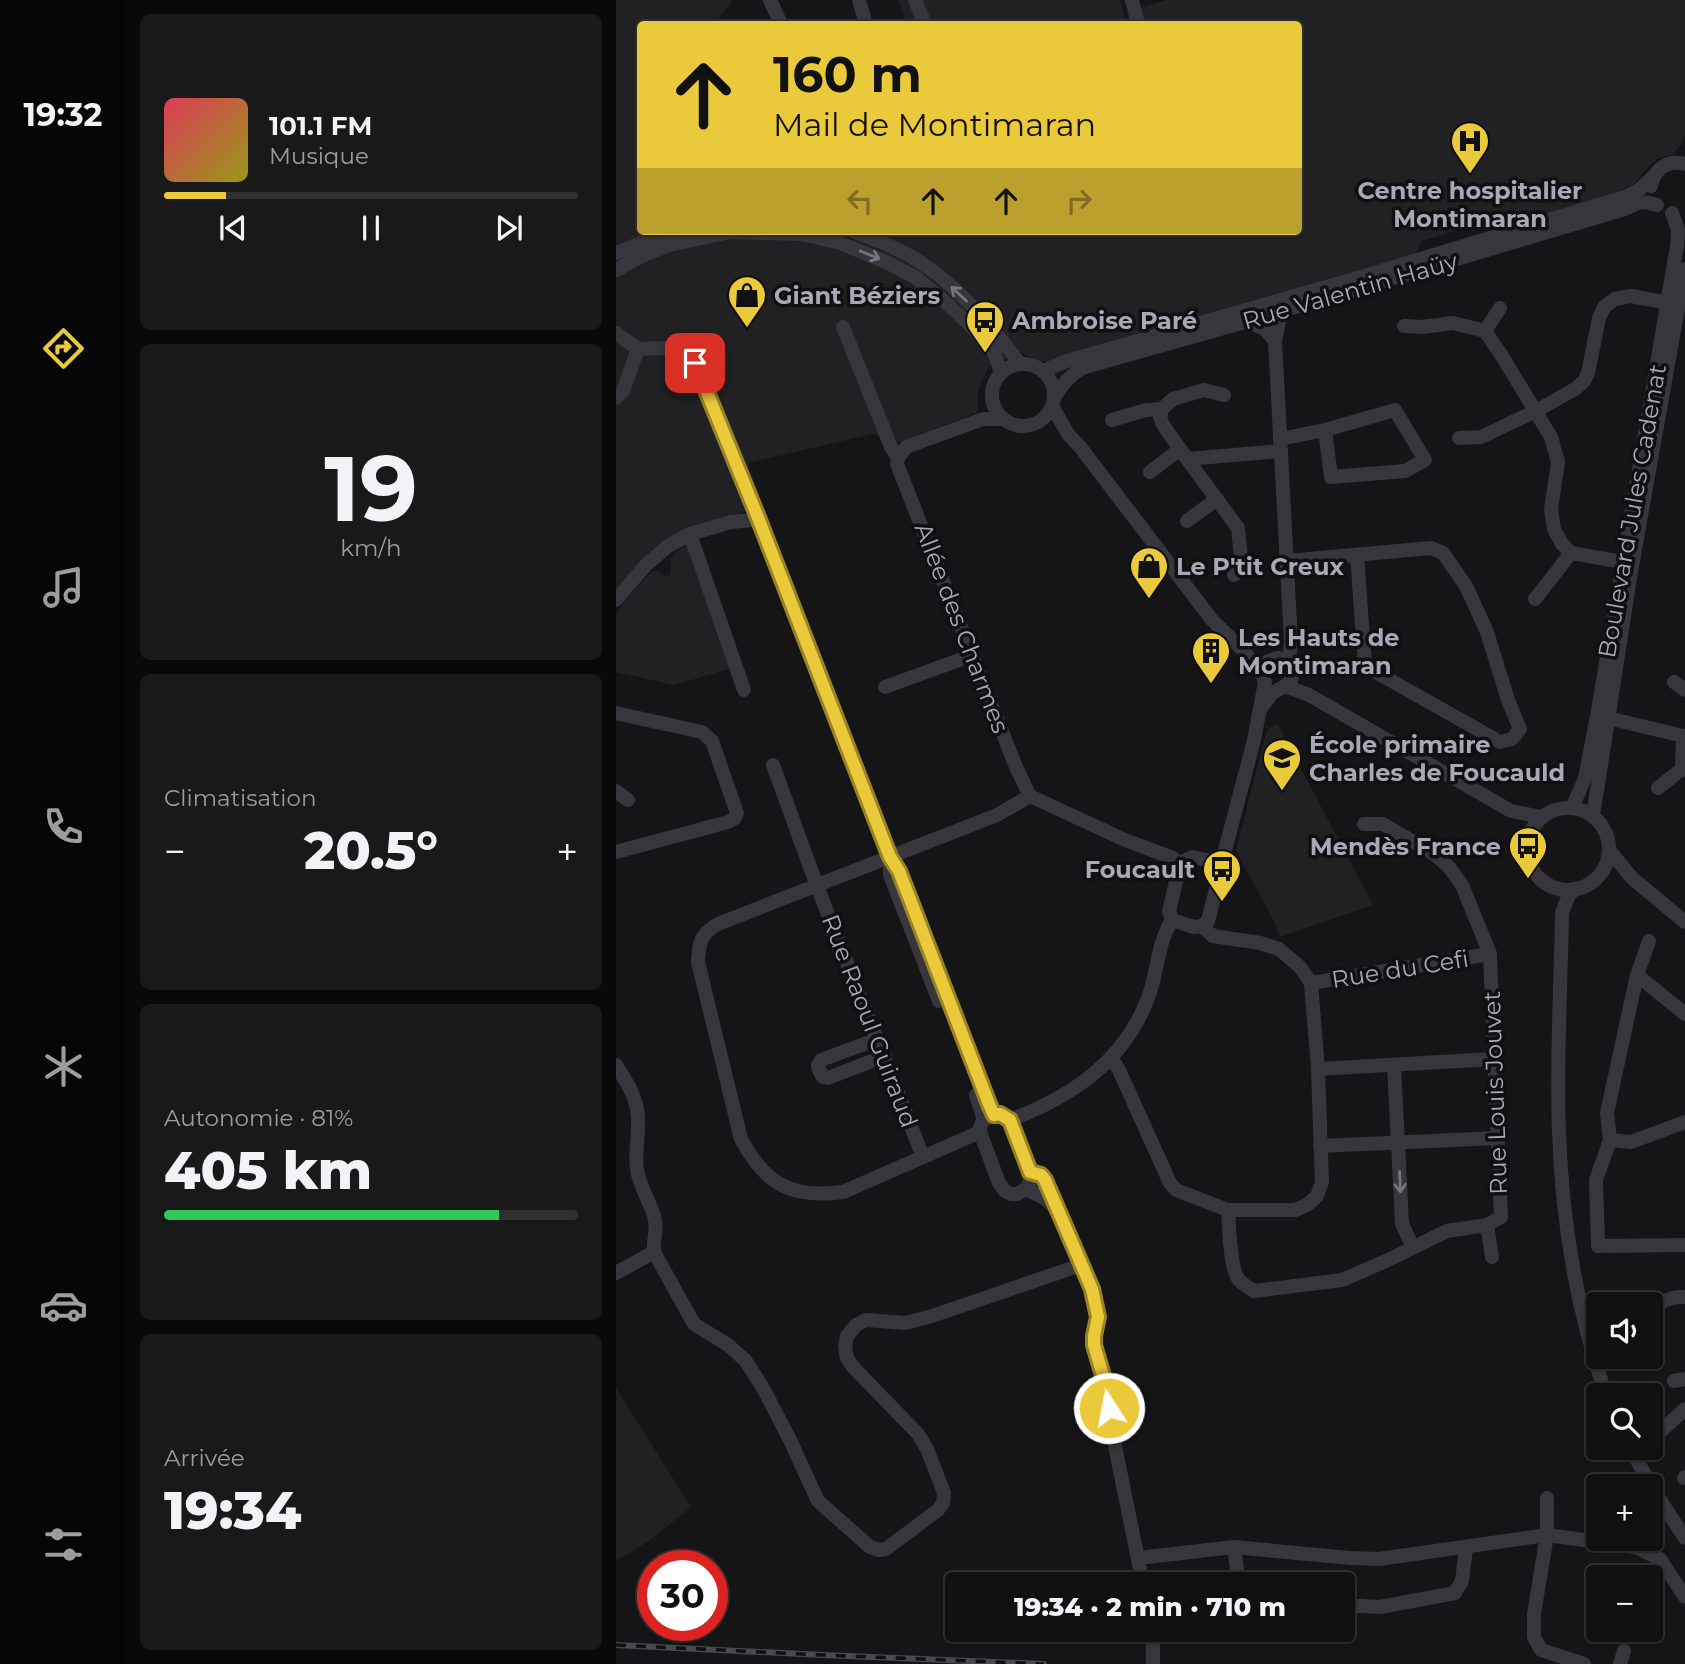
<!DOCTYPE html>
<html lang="fr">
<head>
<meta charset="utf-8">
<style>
	:root { --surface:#101011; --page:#19191a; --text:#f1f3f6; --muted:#9c9d9f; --line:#303031; --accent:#eac93a }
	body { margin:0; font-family:Montserrat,sans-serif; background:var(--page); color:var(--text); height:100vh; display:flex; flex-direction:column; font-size:26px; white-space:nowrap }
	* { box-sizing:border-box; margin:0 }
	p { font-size:23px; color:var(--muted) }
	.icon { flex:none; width:38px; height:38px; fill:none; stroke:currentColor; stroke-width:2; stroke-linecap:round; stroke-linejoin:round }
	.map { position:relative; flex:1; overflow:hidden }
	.panel { display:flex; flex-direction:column; gap:14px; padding:14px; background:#090909; width:490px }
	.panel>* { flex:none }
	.top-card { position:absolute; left:21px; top:21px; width:665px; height:214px; border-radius:7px; box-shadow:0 2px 5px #0004,0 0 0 2px var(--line); background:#eac93a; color:#111; overflow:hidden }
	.fabs { position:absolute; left:970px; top:1292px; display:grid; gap:14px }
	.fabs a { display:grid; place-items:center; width:77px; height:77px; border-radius:7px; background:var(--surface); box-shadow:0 2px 5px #0004,0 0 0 2px var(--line); font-size:35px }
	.speed { position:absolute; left:21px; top:1550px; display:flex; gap:14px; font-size:35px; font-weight:700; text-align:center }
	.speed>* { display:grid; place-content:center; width:91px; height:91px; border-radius:50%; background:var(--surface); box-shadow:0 2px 5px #0004,0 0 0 2px var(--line); line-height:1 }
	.speed .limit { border:10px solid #d22; background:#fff; color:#111 }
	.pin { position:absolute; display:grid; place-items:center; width:60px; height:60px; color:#fff; margin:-30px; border-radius:14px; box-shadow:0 4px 10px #0006 }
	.me { position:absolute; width:77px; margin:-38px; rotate:349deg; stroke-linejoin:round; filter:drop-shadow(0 0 5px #0008) }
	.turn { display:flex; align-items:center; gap:24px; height:147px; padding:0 21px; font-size:32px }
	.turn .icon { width:91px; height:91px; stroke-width:2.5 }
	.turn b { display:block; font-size:49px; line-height:60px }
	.lanes { display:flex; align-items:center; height:66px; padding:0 21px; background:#0003; justify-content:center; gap:35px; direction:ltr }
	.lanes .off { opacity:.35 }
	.big { font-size:52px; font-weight:800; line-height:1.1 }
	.panel .card { flex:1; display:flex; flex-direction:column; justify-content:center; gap:10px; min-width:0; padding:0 24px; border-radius:10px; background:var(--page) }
	.panel .dial { align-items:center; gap:0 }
	.dial b { font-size:91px; line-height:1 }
	.song { display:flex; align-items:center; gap:21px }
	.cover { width:84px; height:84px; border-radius:10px; background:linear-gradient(135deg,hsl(350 70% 55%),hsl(60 70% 35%)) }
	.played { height:7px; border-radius:4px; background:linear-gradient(90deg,var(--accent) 15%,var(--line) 15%) }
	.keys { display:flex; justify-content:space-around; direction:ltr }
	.heat { display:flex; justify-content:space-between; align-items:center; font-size:38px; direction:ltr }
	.charge { height:10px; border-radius:5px; background:linear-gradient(90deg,#34c759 81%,var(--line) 0) }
	.trip { position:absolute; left:329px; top:1572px; width:410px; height:70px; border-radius:7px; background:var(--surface); box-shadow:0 2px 5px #0004,0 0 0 2px var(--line); font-weight:800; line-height:70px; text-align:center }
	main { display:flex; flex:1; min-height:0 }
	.tab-bar { display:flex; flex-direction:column; width:126px; justify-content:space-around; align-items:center; background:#060607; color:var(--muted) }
	.tab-bar .icon { width:49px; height:49px }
	.tab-bar .current { color:var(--accent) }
	.tab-bar b { font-size:32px; color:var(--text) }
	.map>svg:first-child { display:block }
	.built { fill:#212124 }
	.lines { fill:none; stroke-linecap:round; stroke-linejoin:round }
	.minor { stroke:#36363c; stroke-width:14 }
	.rail-casing { stroke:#494a50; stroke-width:6 }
	.rail { stroke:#101012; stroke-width:3.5; stroke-dasharray:10; stroke-linecap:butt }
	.oneway { stroke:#74767f }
	.route-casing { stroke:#988326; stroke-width:18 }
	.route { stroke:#eac93a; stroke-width:12 }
	.labels { text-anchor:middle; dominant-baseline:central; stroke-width:7; stroke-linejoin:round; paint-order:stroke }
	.poi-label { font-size:24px; font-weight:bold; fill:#a7aab6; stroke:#101012; text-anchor:start }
	.street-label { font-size:24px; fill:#a7aab6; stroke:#101012 }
</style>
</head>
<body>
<main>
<nav class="tab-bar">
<b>19:32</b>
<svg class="icon current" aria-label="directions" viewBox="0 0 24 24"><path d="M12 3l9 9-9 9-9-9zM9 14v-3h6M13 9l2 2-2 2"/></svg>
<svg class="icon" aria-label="music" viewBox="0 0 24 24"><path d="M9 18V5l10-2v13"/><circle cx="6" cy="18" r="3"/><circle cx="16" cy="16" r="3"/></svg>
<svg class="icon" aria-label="phone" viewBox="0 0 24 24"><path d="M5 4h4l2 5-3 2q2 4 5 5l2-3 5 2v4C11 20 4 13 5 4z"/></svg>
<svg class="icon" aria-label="climate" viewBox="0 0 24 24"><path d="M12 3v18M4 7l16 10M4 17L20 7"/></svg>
<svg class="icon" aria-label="car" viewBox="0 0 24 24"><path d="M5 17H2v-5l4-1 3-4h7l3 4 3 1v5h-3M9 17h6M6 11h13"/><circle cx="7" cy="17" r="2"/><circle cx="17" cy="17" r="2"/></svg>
<svg class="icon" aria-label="filters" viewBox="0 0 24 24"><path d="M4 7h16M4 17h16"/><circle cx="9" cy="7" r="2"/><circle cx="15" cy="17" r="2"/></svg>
</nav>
<section class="panel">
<div class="card">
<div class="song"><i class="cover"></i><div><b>101.1 FM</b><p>Musique</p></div></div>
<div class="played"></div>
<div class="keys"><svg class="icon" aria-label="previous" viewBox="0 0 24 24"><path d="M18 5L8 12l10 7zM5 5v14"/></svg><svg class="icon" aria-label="pause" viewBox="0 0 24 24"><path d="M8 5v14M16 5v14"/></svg><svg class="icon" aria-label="next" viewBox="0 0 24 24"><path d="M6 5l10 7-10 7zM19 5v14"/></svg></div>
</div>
<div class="card dial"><b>19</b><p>km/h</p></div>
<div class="card"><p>Climatisation</p>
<div class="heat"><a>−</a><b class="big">20.5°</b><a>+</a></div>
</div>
<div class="card"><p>Autonomie · 81%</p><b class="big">405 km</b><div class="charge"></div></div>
<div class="card"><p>Arrivée</p><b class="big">19:34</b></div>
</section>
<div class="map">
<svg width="1069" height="1664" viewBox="0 0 1069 1664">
	<rect width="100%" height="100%" fill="#151517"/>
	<!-- built -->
	<g class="built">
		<path d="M 0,0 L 117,0 L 98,24 L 24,24 L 24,231 L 682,231 L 682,24 L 529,24 L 524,8 L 550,0 L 1069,0 L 1069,135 L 1065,145 L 1057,154 L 1041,159 L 1031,168 L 1019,183 L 991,198 L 899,226 L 885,217 L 806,241 L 799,254 L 432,362 L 418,359 L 403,352 L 372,368 L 362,390 L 362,412 L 284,442 L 256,434 L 132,463 L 146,505 L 69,535 L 0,595 Z"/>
		<path d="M 282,0 L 504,0 L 511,24 L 291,24 Z"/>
		<path d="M 74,542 L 116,668 L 58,685 L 0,672 L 0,614 L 14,595 L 36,571 L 41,571 L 48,576 L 54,575 L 55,558 L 59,553 Z"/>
		<path d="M 661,723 L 757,905 L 664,937 L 658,921 L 620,851 L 650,733 L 653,728 Z"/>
		<path d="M 0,1388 L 75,1507 L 33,1541 L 0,1561 Z"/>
	</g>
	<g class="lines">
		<!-- minor -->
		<g class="minor">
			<path d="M 154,0 L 165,24"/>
			<path d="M 243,0 L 250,24"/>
			<path d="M 299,0 L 309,24"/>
			<path d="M 516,0 L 522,24"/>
			<path d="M 1035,186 C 1038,169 1052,159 1069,164"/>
			<path d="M 236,231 C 256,238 277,246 296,257 C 340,283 374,324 404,364"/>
			<path d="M 0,253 L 54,231"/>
			<path d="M 0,270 L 26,256 L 53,245 L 114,232 L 186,234 L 224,243 L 270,262 L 299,277 L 325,298 L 354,325 L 378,352 L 385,373"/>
			<path d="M 630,322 L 648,328 L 659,341 L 664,317 L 672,309"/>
			<path d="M 788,326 L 806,327 L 837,323 L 869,331 L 886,356 L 935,437 L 942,462 L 935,509 L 938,529 L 946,544 L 955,553 L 1007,562"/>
			<path d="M 227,327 L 275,447 L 282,458 L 281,464 L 400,767 L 414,796"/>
			<path d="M 869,331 L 884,308"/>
			<path d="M 0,333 L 22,349 L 54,348 L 70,354 L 80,363 L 274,857 L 283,871 L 378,1115"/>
			<path d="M 659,341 L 675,642 L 673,664"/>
			<circle cx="407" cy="395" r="31"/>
			<path d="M 427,371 L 451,361 L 745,277 L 1009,197 L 1024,189 L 1036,178"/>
			<path d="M 608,395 L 588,390 L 557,399 L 546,409 L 544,417 L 547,425 L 571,459 L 665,451"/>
			<path d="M 0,398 L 7,391 L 22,349"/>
			<path d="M 438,398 C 446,385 454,374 469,367 L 629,322 L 1009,209 C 1024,202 1024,200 1041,205"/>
			<path d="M 436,406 L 452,434 L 465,448 L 596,620 L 628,651 L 646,674"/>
			<path d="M 496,420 L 530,410 L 546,409"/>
			<path d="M 843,438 L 865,437 L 920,411 L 959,389 L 968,381 L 972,373 L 983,318 L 988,307 L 999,299 L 1015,296 L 1052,303"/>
			<path d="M 664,439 L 709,430 L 779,410 L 809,460 L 789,471 L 715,477 L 709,430"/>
			<path d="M 282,458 L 290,447 L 367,419 L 388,419"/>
			<path d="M 571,459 L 622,528 L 625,558 L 618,575"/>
			<path d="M 534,472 L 564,449"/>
			<path d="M 571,521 L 601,499"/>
			<path d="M 74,534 L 128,690"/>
			<path d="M 671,561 L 815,548 L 827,553 L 850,586 L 871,632 L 892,700 L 904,729 L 896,739 L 884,742 L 749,666 L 741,555"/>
			<path d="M 919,599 L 955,553"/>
			<path d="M 0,600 L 30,565 L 52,546 L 74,534 L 115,522 L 137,520 L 142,518"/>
			<path d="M 1058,682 L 1069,690"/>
			<path d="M 669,686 L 693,695 L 895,811 L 926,817"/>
			<path d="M 269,687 L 357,655"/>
			<path d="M 646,707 C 650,702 652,697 657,693 C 662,689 667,688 672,684 C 682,674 673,661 662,658 L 652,661 L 646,669 L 648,680"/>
			<path d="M 0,713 L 86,732 L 96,741 L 121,813 L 119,818 L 112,822 L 0,852"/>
			<path d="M 992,718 L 1067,736 L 1066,769 L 1069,770"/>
			<path d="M 157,765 L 201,886 L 307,1157"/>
			<path d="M 1042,788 L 1066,769"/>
			<path d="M 0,791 L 12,800"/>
			<path d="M 956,808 L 969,778 L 981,716 L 1061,246 L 1062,230 L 1056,213"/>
			<circle cx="952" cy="849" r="41"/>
			<path d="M 977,816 L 1015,572 L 1069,269"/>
			<path d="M 993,850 L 1016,878 L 1069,922"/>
			<path d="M 274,857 L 274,875 L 323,1001"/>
			<path d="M 577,857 L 594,861 L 600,866 L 603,878 L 592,921 L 586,926 L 578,927 L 556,920 L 553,911 L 564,865 L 570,860 Z"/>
			<path d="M 600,866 L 607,858 L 638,740 L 649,682"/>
			<path d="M 958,889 L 952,897 L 946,913 C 945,986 940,1060 943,1132 C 946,1221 961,1311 990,1395"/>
			<path d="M 1033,941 L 1021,975 L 991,1113 L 994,1140 L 1015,1142 L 1069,1122"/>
			<path d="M 1021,975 L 1069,1014"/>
			<path d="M 695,983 L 874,954"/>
			<path d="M 262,1039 L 205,1060 L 202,1065 L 203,1070 L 207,1077 L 212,1078 L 269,1056"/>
			<path d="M 495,1057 L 503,1070 L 554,1183 L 560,1190 L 612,1210 L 679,1210 L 691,1205 L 701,1196 L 706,1182 L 702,1069 L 695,983 L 684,967 L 663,949 L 644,943 L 597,936 L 586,926"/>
			<path d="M 0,1065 C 9,1079 18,1093 21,1109 C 25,1129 18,1149 21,1169 C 23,1187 35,1202 39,1220 C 41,1231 37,1240 38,1252 L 0,1273"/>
			<path d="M 778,1065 L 786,1224 L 797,1247"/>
			<path d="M 702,1069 L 877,1059"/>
			<path d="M 360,1095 L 368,1120"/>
			<path d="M 384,1114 L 394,1120 L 413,1172 L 414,1183 L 410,1189 L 401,1194 L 395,1194 L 389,1191 L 383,1183 L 364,1132 C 363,1119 374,1116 384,1114 Z"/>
			<path d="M 394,1120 C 455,1097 508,1062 532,998 C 542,972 541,944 556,920"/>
			<path d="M 364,1132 L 227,1192 C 175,1199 149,1184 125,1139 L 82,962 C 83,943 84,934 102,924 L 381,815 L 414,796 L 509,840 L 557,858 L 564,865"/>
			<path d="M 994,1140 L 980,1180 L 982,1246 L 1069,1245"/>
			<path d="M 704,1146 L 882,1138"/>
			<path d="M 410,1189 L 430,1199 L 441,1210 L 429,1180 L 425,1175 L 413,1172"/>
			<path d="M 441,1210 L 476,1289 L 481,1310 L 481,1325 L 478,1336 L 478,1345 L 488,1379 L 500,1451 L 527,1584"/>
			<path d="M 612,1210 C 613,1226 614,1264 621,1277 C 625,1284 632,1287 638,1291 L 726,1280 L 770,1261 L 831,1231 L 871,1225 L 885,1217 L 874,954 L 846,885 L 833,867 L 818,854 L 767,824 L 748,824"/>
			<path d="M 871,1225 L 876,1257"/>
			<path d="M 38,1252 L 78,1324 L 112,1345 L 129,1360 L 147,1388 L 174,1440 L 202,1501 L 254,1547 L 263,1550 L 270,1549 L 322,1510 L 327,1503 L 328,1493 L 311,1449 L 302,1434 L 238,1368 L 231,1358 L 229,1347 L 231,1336 L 240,1325 L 250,1320 L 289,1323 L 313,1317 L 465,1265"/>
			<path d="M 1034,1307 C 1049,1302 1054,1296 1069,1297"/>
			<path d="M 1058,1381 L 1069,1379"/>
			<path d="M 1034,1441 L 1069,1409"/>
			<path d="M 1013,1447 L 1044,1500 L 1069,1538"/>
			<path d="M 1068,1478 L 1069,1477"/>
			<path d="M 931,1498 L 931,1535 L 918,1614 L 918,1637 L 925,1650 L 968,1664"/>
			<path d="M 618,1547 L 623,1584"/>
			<path d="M 522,1558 L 618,1547 L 734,1558 L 763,1559 L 931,1535 L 1019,1547 L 1044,1559 L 1069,1597"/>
			<path d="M 726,1605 L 764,1607 L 839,1593 L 846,1581 L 850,1548"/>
			<path d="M 537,1629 L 537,1664"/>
			<path d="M 1004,1664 L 1008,1651"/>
		</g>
		<defs>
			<path id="rail" d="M 0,1645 L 207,1655 L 428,1664"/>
		</defs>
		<!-- rail casing -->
		<use href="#rail" class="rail-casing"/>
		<!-- rail -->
		<use href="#rail" class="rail"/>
	</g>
	<!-- one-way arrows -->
	<defs><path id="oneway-shaft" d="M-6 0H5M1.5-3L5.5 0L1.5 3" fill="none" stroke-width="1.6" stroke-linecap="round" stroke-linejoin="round" transform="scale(1.75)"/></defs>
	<g class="oneway">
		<use href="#oneway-shaft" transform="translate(254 255) rotate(22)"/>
		<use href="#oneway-shaft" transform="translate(343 294) rotate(-137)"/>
		<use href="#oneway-shaft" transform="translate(784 1182) rotate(88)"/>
	</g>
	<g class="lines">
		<defs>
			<path id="route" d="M 79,363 L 141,515 L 274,857 L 283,871 L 373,1104 L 378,1115 L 384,1114 L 394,1120 L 414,1172 L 425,1175 L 429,1180 L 476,1289 L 482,1317 L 478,1336 L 478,1345 L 488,1379 L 493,1408"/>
		</defs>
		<!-- route casing -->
		<use href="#route" class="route-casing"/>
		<!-- route -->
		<use href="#route" class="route"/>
	</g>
	<!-- icons -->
	<defs>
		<symbol id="hospital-pin" viewBox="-11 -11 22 30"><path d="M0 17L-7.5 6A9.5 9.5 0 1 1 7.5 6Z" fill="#eac93a" stroke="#101012"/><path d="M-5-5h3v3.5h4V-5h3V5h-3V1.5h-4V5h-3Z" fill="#111"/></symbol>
		<symbol id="shop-pin" viewBox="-11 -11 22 30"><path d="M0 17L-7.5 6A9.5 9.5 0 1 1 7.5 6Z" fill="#eac93a" stroke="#101012"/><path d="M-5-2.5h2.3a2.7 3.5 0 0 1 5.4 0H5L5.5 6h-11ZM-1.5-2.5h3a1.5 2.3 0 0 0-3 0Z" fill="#111"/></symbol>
		<symbol id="bus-pin" viewBox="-11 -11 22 30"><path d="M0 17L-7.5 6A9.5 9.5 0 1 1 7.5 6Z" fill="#eac93a" stroke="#101012"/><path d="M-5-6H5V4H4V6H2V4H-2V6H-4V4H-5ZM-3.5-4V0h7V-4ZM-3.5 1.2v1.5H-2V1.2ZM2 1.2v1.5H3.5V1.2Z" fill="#111"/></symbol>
		<symbol id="building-pin" viewBox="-11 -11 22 30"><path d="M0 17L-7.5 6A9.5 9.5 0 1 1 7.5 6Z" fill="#eac93a" stroke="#101012"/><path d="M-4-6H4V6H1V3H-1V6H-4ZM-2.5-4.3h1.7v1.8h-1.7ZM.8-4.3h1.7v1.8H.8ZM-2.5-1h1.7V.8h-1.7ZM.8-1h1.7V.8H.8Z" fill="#111"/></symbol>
		<symbol id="school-pin" viewBox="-11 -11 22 30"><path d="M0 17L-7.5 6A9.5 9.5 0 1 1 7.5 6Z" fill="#eac93a" stroke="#101012"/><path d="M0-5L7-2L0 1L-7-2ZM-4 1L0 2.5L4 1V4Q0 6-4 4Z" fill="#111"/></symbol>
	</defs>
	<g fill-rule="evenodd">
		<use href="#hospital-pin" x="832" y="119" width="44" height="60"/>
		<use href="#shop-pin" x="109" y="273" width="44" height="60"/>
		<use href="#bus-pin" x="347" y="298" width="44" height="60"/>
		<use href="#shop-pin" x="511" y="544" width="44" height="60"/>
		<use href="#building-pin" x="573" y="629" width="44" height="60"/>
		<use href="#school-pin" x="644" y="736" width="44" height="60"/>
		<use href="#bus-pin" x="890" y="824" width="44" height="60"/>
		<use href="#bus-pin" x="584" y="847" width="44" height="60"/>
	</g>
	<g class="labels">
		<!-- poi labels -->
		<g class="poi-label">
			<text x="854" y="190" text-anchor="middle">Centre hospitalier<tspan x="854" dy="28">Montimaran</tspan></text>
			<text x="158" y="295">Giant Béziers</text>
			<text x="396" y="320">Ambroise Paré</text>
			<text x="560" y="566">Le P'tit Creux</text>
			<text x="622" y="637">Les Hauts de<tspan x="622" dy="28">Montimaran</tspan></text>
			<text x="693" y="744">École primaire<tspan x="693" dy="28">Charles de Foucauld</tspan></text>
			<text x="885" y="846" text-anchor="end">Mendès France</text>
			<text x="579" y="869" text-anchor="end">Foucault</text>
		</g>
		<!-- street labels -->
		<g class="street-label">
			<text transform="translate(734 291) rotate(-16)">Rue Valentin Haüy</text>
			<text transform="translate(1016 511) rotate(-80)">Boulevard Jules Cadenat</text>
			<text transform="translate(346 628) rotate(69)">Allée des Charmes</text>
			<text transform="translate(784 969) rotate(-9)">Rue du Cefi</text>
			<text transform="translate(254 1021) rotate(69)">Rue Raoul Guiraud</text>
			<text transform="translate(879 1093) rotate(-92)">Rue Louis Jouvet</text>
		</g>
	</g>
</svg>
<div class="fabs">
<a><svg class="icon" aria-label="sound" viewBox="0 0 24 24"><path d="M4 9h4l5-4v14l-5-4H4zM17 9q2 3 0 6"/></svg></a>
<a><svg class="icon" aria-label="search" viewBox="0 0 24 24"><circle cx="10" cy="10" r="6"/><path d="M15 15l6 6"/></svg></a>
<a>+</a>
<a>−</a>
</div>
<div class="speed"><div class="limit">30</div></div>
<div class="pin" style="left:79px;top:363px;background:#d93025"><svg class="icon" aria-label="arrive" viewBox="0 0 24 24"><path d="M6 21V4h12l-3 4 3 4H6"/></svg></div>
<svg class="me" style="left:493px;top:1408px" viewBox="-20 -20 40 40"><circle r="17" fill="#eac93a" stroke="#fff" stroke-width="3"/><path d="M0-11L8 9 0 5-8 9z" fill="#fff"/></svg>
<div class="trip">19:34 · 2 min · 710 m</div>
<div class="top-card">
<div class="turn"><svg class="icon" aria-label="ahead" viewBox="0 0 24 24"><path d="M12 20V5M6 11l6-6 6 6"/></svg><div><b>160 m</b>Mail de Montimaran</div></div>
<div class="lanes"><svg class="icon off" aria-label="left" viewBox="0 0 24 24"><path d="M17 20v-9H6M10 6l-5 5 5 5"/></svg><svg class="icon" aria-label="ahead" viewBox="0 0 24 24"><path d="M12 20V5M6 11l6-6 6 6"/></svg><svg class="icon" aria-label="ahead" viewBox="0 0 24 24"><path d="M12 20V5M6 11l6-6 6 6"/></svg><svg class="icon off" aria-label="right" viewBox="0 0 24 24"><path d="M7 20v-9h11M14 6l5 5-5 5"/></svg></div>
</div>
</div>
</main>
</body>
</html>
